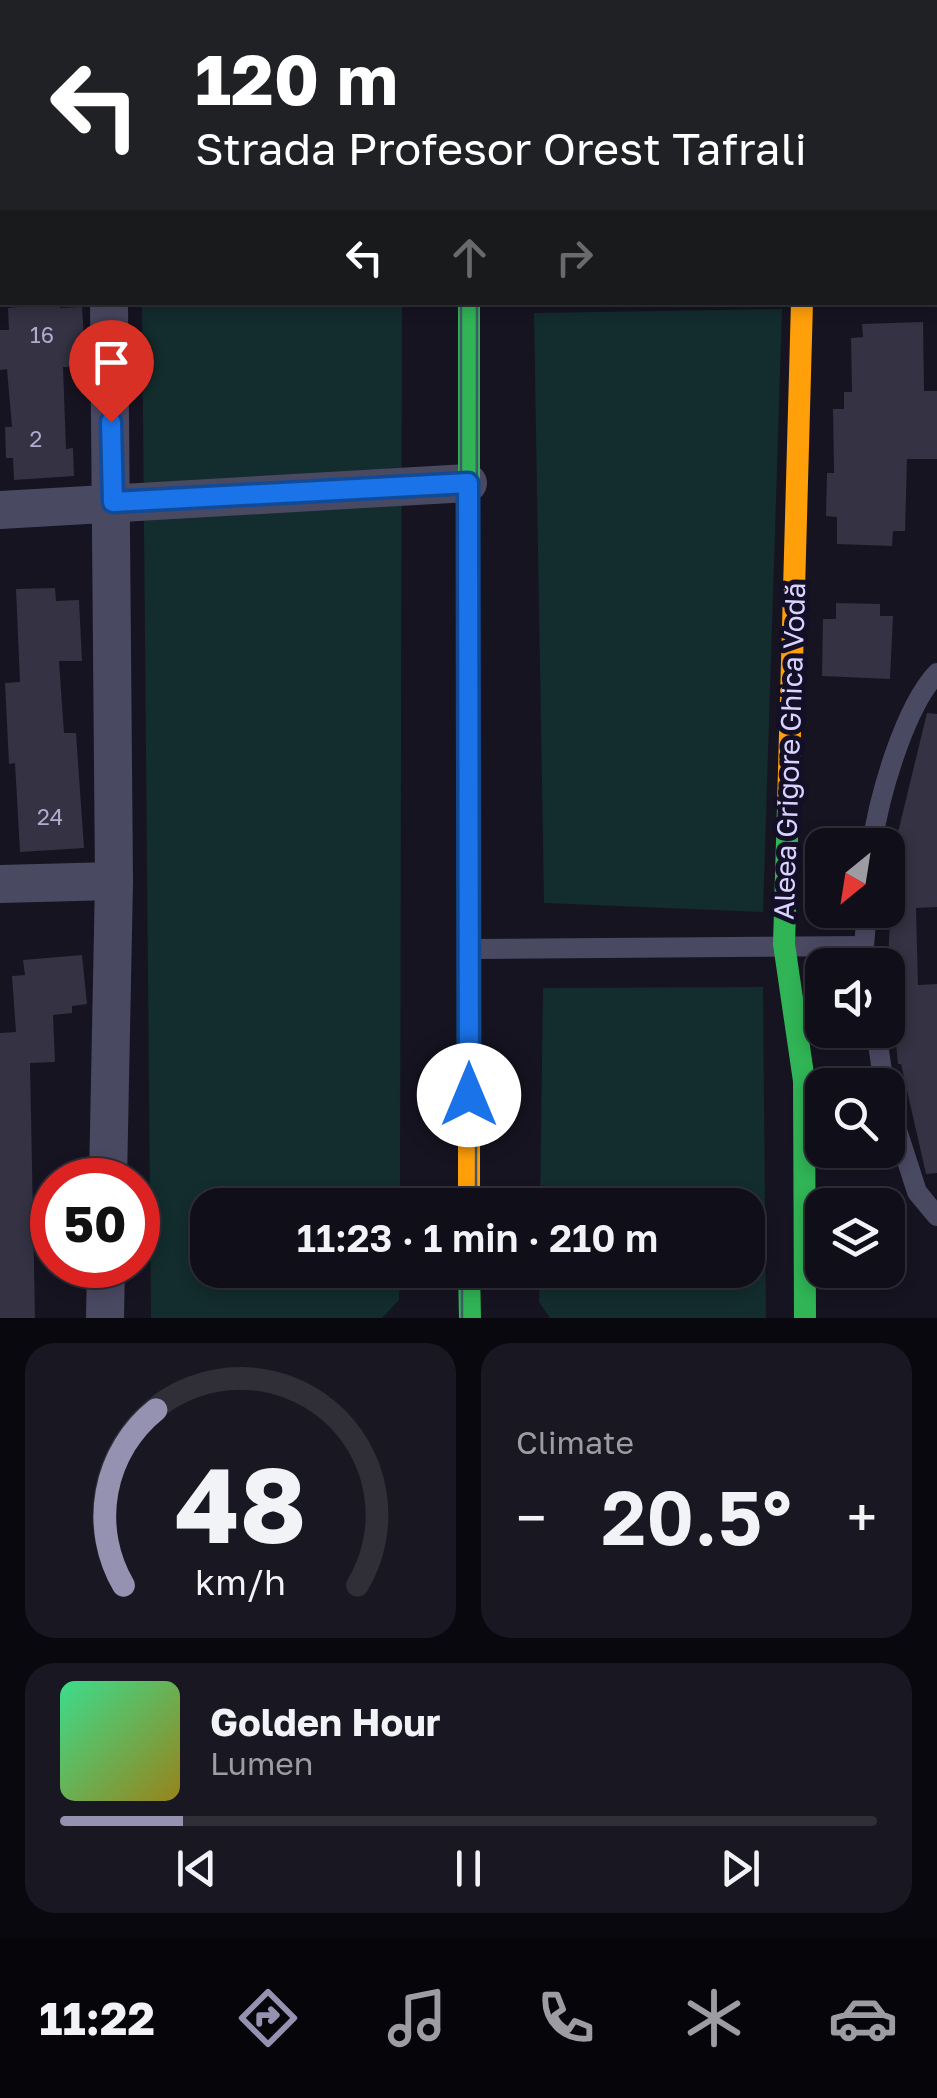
<!DOCTYPE html>
<html lang="en">
<head>
<meta charset="utf-8">
<style>
	:root { --surface:#100f19; --page:#191822; --text:#f1f3f6; --muted:#9c9ca2; --line:#302f38; --accent:#9591b1 }
	body { margin:0; font-family:"Golos Text",sans-serif; background:var(--page); color:var(--text); height:100vh; display:flex; flex-direction:column; font-size:38px; white-space:nowrap }
	* { box-sizing:border-box; margin:0 }
	p { font-size:32px; color:var(--muted) }
	.icon { flex:none; width:55px; height:55px; fill:none; stroke:currentColor; stroke-width:2; stroke-linecap:round; stroke-linejoin:round }
	.map { position:relative; height:1318px; overflow:hidden }
	.drawer { display:flex; flex-direction:column; gap:25px; padding:25px; background:#09080e; flex:1 }
	.drawer>* { flex:none }
	.guide { position:absolute; left:0px; top:0px; width:938px; height:305px; box-shadow:0 5px 15px #0003,0 0 0 2px var(--line); background:#202124; color:#fff; overflow:hidden }
	.needle { width:65px; rotate:210deg }
	.fabs { position:absolute; left:805px; top:828px; display:grid; gap:20px }
	.fabs a { display:grid; place-items:center; width:100px; height:100px; border-radius:20px; background:var(--surface); box-shadow:0 5px 15px #0003,0 0 0 2px var(--line); font-size:50px }
	.speed { position:absolute; left:30px; top:1158px; display:flex; gap:20px; font-size:50px; font-weight:700; text-align:center }
	.speed>* { display:grid; place-content:center; width:130px; height:130px; border-radius:50%; background:var(--surface); box-shadow:0 5px 15px #0003,0 0 0 2px var(--line); line-height:1 }
	.speed .limit { border:15px solid #d22; background:#fff; color:#111 }
	.pin { position:absolute; display:grid; place-items:center; width:85px; height:85px; color:#fff; margin:-102px -42px; border-radius:50% 50% 50% 0; rotate:-45deg; box-shadow:0 0 10px #0007 }
	.pin .icon { rotate:45deg }
	.me { position:absolute; width:110px; margin:-55px; rotate:0deg; stroke-linejoin:round; filter:drop-shadow(0 0 8px #0008) }
	.turn { display:flex; align-items:center; gap:35px; height:210px; padding:0 30px; font-size:45px }
	.turn .icon { width:130px; height:130px; stroke-width:2.5 }
	.turn b { display:block; font-size:70px; line-height:85px }
	.lanes { display:flex; align-items:center; height:95px; padding:0 30px; background:#0003; justify-content:center; gap:50px; direction:ltr }
	.lanes .off { opacity:.35 }
	.big { font-size:75px; font-weight:600; line-height:1.1 }
	.drawer .widget { flex:1; display:flex; flex-direction:column; justify-content:center; gap:15px; min-width:0; padding:0 35px; border-radius:30px; background:var(--page) }
	.drawer .dial { align-items:center; gap:0 }
	.dial svg { height:260px; overflow:visible; fill:none; stroke:var(--line); stroke-width:7; stroke-linecap:round; text-anchor:middle }
	.dial text { fill:var(--text); stroke:none }
	.song { display:flex; align-items:center; gap:30px }
	.cover { width:120px; height:120px; border-radius:15px; background:linear-gradient(135deg,hsl(150 70% 55%),hsl(50 70% 35%)) }
	.played { height:10px; border-radius:5px; background:linear-gradient(90deg,var(--accent) 15%,var(--line) 15%) }
	.keys { display:flex; justify-content:space-around; direction:ltr }
	.heat { display:flex; justify-content:space-between; align-items:center; font-size:55px; direction:ltr }
	.drawer .tiles { flex:1; display:grid; gap:25px; grid-template-columns:1fr 1fr }
	.widget:last-child { grid-column:span 2 }
	.trip { position:absolute; left:190px; top:1188px; width:575px; height:100px; border-radius:30px; background:var(--surface); box-shadow:0 5px 15px #0003,0 0 0 2px var(--line); font-weight:600; line-height:100px; text-align:center }
	.tabs { display:flex; height:160px; justify-content:space-around; align-items:center; background:#06060a; color:var(--muted) }
	.tabs .icon { width:70px; height:70px }
	.tabs .on { color:var(--accent) }
	.tabs b { font-size:45px; color:var(--text) }
	.map>svg:first-child { display:block }
	.green { fill:#132c2d }
	.building { fill:#343243 }
	.lines { fill:none; stroke-linecap:round; stroke-linejoin:round }
	.lane { stroke:#4a4962; stroke-width:20 }
	.street { stroke:#4a4962; stroke-width:38 }
	.fast { stroke:#30b455; stroke-width:22 }
	.slow { stroke:#ff9f0a; stroke-width:22 }
	.tram { stroke:#43596b; stroke-width:2.5 }
	.route-casing { stroke:#114b97; stroke-width:25 }
	.route { stroke:#1a73e8; stroke-width:18 }
	.labels { text-anchor:middle; dominant-baseline:central; stroke-width:10; stroke-linejoin:round; paint-order:stroke }
	.number-label { font-size:22px; fill:#b0acd0 }
	.street-label { font-size:28px; fill:#d9d4ff; stroke:#130f26 }
</style>
</head>
<body>
<div class="map">
<svg width="937" height="1318" viewBox="0 0 937 1318">
	<rect width="100%" height="100%" fill="#161421"/>
	<!-- green -->
	<g class="green">
		<rect x="139" y="0" width="263" height="2"/>
		<rect x="543" y="0" width="236" height="2"/>
		<path d="M 142,303 L 402,303 L 400,1205 L 208,1205 L 208,1270 L 400,1270 L 399,1300 L 382,1318 L 151,1318 Z"/>
		<path d="M 782,309 L 763,912 L 544,903 L 534,313 Z"/>
		<path d="M 763,987 L 766,1318 L 550,1318 L 539,1302 L 540,1270 L 748,1270 L 748,1205 L 540,1205 L 543,988 Z"/>
	</g>
	<!-- building -->
	<g class="building">
		<path d="M 17,302 L 60,302 L 60,308 L 82,307 L 84,339 L 76,339 L 77,367 L 63,367 L 66,449 L 73,448 L 74,476 L 14,480 L 13,458 L 6,458 L 5,427 L 12,427 L 7,369 L 0,370 L 0,330 L 9,330 L 8,308 L 18,307 Z"/>
		<path d="M 923,322 L 924,391 L 937,391 L 937,459 L 907,459 L 905,531 L 893,531 L 892,546 L 837,544 L 837,517 L 826,516 L 827,473 L 834,473 L 833,409 L 844,409 L 844,392 L 852,392 L 851,338 L 863,337 L 862,324 Z"/>
		<path d="M 55,588 L 56,601 L 79,600 L 82,661 L 59,661 L 64,733 L 76,733 L 84,848 L 20,852 L 15,763 L 9,764 L 5,683 L 20,682 L 16,589 Z"/>
		<path d="M 836,603 L 880,604 L 880,616 L 893,616 L 890,679 L 822,676 L 823,619 L 836,619 Z"/>
		<path d="M 927,713 L 937,714 L 937,907 L 916,908 L 918,985 L 937,984 L 937,1173 L 926,1174 L 901,1064 L 898,1064 L 888,958 L 894,849 Z"/>
		<path d="M 82,955 L 87,1004 L 72,1006 L 72,1013 L 53,1015 L 55,1062 L 30,1063 L 35,1318 L 0,1318 L 0,1033 L 16,1032 L 12,976 L 25,975 L 23,960 Z"/>
	</g>
	<g class="lines">
		<!-- lane -->
		<g class="lane">
			<path d="M 872,845 C 879,797 904,708 937,673"/>
			<path d="M 472,949 L 864,946"/>
			<path d="M 866,965 L 864,946 L 867,910"/>
			<path d="M 876,1030 L 884,1085"/>
			<path d="M 888,1102 L 917,1192 L 937,1216"/>
		</g>
		<!-- street -->
		<g class="street">
			<path d="M 106,0 L 106,2"/>
			<path d="M 803,0 L 803,2"/>
			<path d="M 0,39 L 2,39"/>
			<path d="M 935,273 L 937,273"/>
			<path d="M 0,510 L 468,483"/>
			<path d="M 0,884 L 114,881"/>
			<path d="M 108,1180 L 114,881 L 109,302"/>
			<path d="M 105,1318 L 106,1265"/>
		</g>
		<!-- fast -->
		<g class="fast">
			<path d="M 470,0 L 470,2"/>
			<path d="M 469,302 L 469,1065"/>
			<path d="M 788,806 L 784,944 L 804,1081 L 805,1318"/>
			<path d="M 469,1270 L 470,1318"/>
		</g>
		<!-- slow -->
		<g class="slow">
			<path d="M 788,806 L 802,302"/>
			<path d="M 469,1065 L 469,1205"/>
		</g>
		<!-- tram -->
		<g class="tram">
			<path d="M 461,0 L 461,2"/>
			<path d="M 478,2 L 478,0"/>
			<path d="M 461,302 L 461,1012"/>
			<path d="M 476,1205 L 477,302"/>
			<path d="M 462,1318 L 462,1270"/>
		</g>
	</g>
	<g class="lines">
		<defs>
			<path id="route" d="M 111,422 L 113,502 L 468,483 L 469,1095"/>
		</defs>
		<!-- route casing -->
		<use href="#route" class="route-casing"/>
		<!-- route -->
		<use href="#route" class="route"/>
	</g>
	<g class="labels">
		<!-- number labels -->
		<g class="number-label">
			<text x="42" y="334">16</text>
			<text x="36" y="438">2</text>
			<text x="50" y="816">24</text>
		</g>
		<!-- street labels -->
		<g class="street-label">
			<text transform="translate(789 751) rotate(-88)">Aleea Grigore Ghica Vodă</text>
		</g>
	</g>
</svg>
<div class="fabs">
<a><svg class="needle" viewBox="-14 -14 28 28"><path d="M0-13l5 13h-10z" fill="#e53935"/><path d="M0 13l5-13h-10z" fill="#9c9ca2"/></svg></a>
<a><svg class="icon" aria-label="sound" viewBox="0 0 24 24"><path d="M4 9h4l5-4v14l-5-4H4zM17 9q2 3 0 6"/></svg></a>
<a><svg class="icon" aria-label="search" viewBox="0 0 24 24"><circle cx="10" cy="10" r="6"/><path d="M15 15l6 6"/></svg></a>
<a><svg class="icon" aria-label="layers" viewBox="0 0 24 24"><path d="M12 4l9 5-9 5-9-5zM3 14l9 5 9-5"/></svg></a>
</div>
<div class="speed"><div class="limit">50</div></div>
<div class="pin" style="left:111px;top:422px;background:#d93025"><svg class="icon" aria-label="arrive" viewBox="0 0 24 24"><path d="M6 21V4h12l-3 4 3 4H6"/></svg></div>
<svg class="me" style="left:469px;top:1095px" viewBox="-20 -20 40 40"><circle r="19" fill="#fff"/><path d="M0-13L10 11 0 6-10 11z" fill="#1a73e8"/></svg>
<div class="trip">11:23 · 1 min · 210 m</div>
<div class="guide">
<div class="turn"><svg class="icon" aria-label="left" viewBox="0 0 24 24"><path d="M17 20v-9H6M10 6l-5 5 5 5"/></svg><div><b>120 m</b>Strada Profesor Orest Tafrali</div></div>
<div class="lanes"><svg class="icon" aria-label="left" viewBox="0 0 24 24"><path d="M17 20v-9H6M10 6l-5 5 5 5"/></svg><svg class="icon off" aria-label="ahead" viewBox="0 0 24 24"><path d="M12 20V5M6 11l6-6 6 6"/></svg><svg class="icon off" aria-label="right" viewBox="0 0 24 24"><path d="M7 20v-9h11M14 6l5 5-5 5"/></svg></div>
</div>
</div>
<section class="drawer">
<div class="tiles">
<div class="widget dial"><svg viewBox="0 0 100 80">
<path d="M14 69A42 42 0 1 1 86 69"/>
<path d="M14 69A42 42 0 0 1 24 15" stroke="#9591b1"/>
<text x="50" y="56" font-size="32" font-weight="700">48</text>
<text x="50" y="72" font-size="11">km/h</text>
</svg></div>
<div class="widget"><p>Climate</p>
<div class="heat"><a>−</a><b class="big">20.5°</b><a>+</a></div>
</div>
<div class="widget">
<div class="song"><i class="cover"></i><div><b>Golden Hour</b><p>Lumen</p></div></div>
<div class="played"></div>
<div class="keys"><svg class="icon" aria-label="previous" viewBox="0 0 24 24"><path d="M18 5L8 12l10 7zM5 5v14"/></svg><svg class="icon" aria-label="pause" viewBox="0 0 24 24"><path d="M8 5v14M16 5v14"/></svg><svg class="icon" aria-label="next" viewBox="0 0 24 24"><path d="M6 5l10 7-10 7zM19 5v14"/></svg></div>
</div>
</div>
</section>
<nav class="tabs">
<b>11:22</b>
<svg class="icon on" aria-label="directions" viewBox="0 0 24 24"><path d="M12 3l9 9-9 9-9-9zM9 14v-3h6M13 9l2 2-2 2"/></svg>
<svg class="icon" aria-label="music" viewBox="0 0 24 24"><path d="M9 18V5l10-2v13"/><circle cx="6" cy="18" r="3"/><circle cx="16" cy="16" r="3"/></svg>
<svg class="icon" aria-label="phone" viewBox="0 0 24 24"><path d="M5 4h4l2 5-3 2q2 4 5 5l2-3 5 2v4C11 20 4 13 5 4z"/></svg>
<svg class="icon" aria-label="climate" viewBox="0 0 24 24"><path d="M12 3v18M4 7l16 10M4 17L20 7"/></svg>
<svg class="icon" aria-label="car" viewBox="0 0 24 24"><path d="M5 17H2v-5l4-1 3-4h7l3 4 3 1v5h-3M9 17h6M6 11h13"/><circle cx="7" cy="17" r="2"/><circle cx="17" cy="17" r="2"/></svg>
</nav>
</body>
</html>
